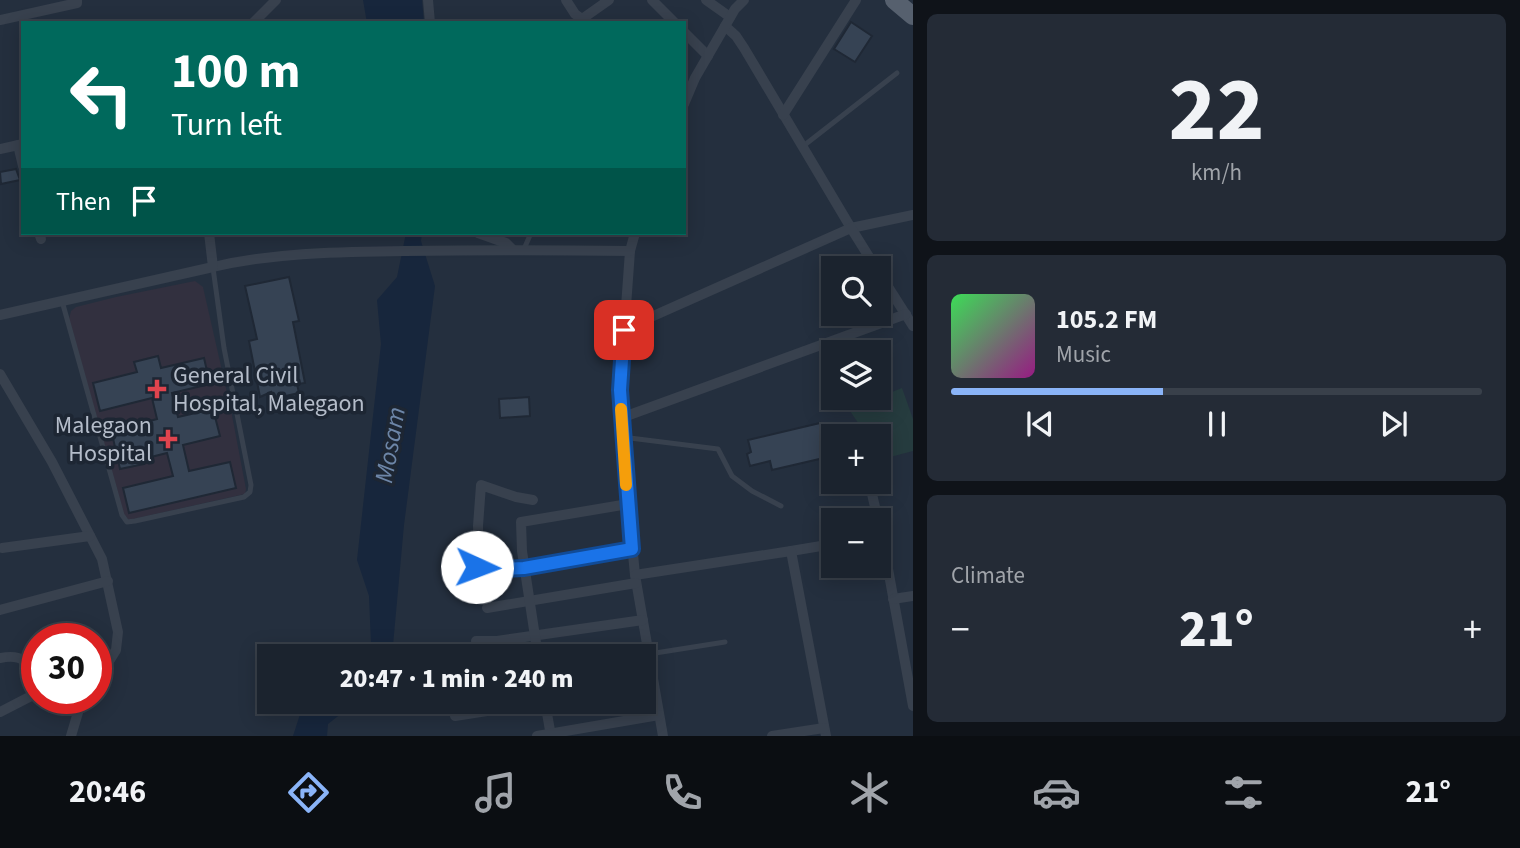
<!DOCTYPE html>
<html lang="en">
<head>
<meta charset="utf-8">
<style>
	:root { --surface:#1b232e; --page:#242b36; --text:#f1f3f6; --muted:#a0a4aa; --line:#39404a; --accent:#8ab4f8 }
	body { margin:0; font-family:"Source Sans 3",sans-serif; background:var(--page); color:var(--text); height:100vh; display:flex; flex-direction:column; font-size:26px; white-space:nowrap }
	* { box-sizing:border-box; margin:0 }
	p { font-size:23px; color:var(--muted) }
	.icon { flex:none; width:38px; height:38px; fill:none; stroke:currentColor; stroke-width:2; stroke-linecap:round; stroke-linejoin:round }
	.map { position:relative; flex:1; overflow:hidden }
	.drawer { display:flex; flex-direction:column; gap:14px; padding:14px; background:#0f1319; width:607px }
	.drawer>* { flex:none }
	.hud { position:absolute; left:21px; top:21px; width:665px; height:214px; border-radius:0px; box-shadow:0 4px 18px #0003,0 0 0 2px var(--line); background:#00695c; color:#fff; overflow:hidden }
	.tools { position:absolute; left:821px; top:256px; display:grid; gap:14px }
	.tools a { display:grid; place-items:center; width:70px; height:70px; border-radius:0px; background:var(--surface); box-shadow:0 4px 18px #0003,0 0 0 2px var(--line); font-size:35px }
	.speed { position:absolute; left:21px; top:623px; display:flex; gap:14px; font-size:35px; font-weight:700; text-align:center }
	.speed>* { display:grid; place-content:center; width:91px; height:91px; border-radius:50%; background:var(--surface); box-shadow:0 4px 18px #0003,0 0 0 2px var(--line); line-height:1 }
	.speed .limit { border:10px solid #d22; background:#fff; color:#111 }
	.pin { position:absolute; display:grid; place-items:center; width:60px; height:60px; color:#fff; margin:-30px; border-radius:14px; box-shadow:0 4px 10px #0006 }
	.me { position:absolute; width:77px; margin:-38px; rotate:92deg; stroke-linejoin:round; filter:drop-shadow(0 0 5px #0008) }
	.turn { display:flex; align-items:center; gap:24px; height:147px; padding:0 35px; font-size:32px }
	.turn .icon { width:91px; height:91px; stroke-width:2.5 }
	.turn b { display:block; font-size:49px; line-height:60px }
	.then { display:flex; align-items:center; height:66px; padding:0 35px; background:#0003; gap:14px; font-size:26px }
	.big { font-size:52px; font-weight:800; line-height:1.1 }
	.drawer .tile { flex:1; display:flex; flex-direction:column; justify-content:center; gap:10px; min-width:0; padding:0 24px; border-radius:10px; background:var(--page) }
	.drawer .dial { align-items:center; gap:0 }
	.dial b { font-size:91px; line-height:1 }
	.song { display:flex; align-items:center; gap:21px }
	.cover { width:84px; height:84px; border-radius:10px; background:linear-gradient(135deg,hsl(130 70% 55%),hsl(310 70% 35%)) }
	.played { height:7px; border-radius:4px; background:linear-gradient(90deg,var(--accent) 40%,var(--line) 40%) }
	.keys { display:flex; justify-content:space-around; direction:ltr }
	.heat { display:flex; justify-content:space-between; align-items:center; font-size:38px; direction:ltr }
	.trip { position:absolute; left:257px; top:644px; width:399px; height:70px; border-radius:0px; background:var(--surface); box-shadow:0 4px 18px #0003,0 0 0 2px var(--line); font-weight:800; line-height:70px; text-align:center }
	.tab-bar { display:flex; height:112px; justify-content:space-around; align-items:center; background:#0b0e12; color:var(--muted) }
	.tab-bar .icon { width:49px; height:49px }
	.tab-bar .active { color:var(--accent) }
	.tab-bar b { font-size:32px; color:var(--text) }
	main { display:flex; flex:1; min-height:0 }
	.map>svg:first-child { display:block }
	.medical { fill:#32303f }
	.green { fill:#263c3f }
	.water { fill:#17263c }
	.building { fill:#364354; stroke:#1f2835; stroke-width:2 }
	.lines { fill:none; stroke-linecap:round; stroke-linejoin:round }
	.lane { stroke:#38414e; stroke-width:5 }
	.street { stroke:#38414e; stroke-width:10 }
	.primary { stroke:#56606e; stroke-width:18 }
	.route-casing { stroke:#114b97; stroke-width:18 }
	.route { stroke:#1a73e8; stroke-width:12 }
	.slow { stroke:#f59e0b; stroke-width:12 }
	.health-dot { fill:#e0444e; stroke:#1d2633; stroke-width:2.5 }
	.labels { text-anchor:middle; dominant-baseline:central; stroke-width:7; stroke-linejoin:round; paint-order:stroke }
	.poi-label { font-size:24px; fill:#b4bcc9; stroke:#1d2633; text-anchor:start }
	.water-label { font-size:26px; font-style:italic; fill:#6d86a8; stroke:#1d2633 }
</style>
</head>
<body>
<main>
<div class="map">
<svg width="913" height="736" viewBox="0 0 913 736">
	<rect width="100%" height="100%" fill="#242f3e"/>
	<!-- medical -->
	<path class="medical" d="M 195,281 L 203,287 L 231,410 L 246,489 L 245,494 L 129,520 L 124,515 L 69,319 L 71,311 L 76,307 L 116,297 Z"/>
	<!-- green -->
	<path class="green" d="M 902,388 L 913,419 L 913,451 L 879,460 L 878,436 L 859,436 L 865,433 L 850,411 C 857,390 861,401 876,397 C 883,396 894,391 902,388 Z"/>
	<!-- water -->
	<g class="water">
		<path d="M 363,0 L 422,0 L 424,23 L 367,23 Z"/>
		<path d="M 406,233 L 422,233 L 421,241 L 435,286 L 404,525 L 392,656 L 357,656 L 371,644 L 369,596 L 357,560 L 381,344 L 377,300 L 397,277 Z"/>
		<path d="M 304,702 L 356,702 L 328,724 L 327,736 L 293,736 Z"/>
	</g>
	<!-- building -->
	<g class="building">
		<path d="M 851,22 L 872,36 L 855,62 L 834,49 Z"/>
		<path d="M 16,169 L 20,180 L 1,184 L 0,172 Z"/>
		<path d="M 289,277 L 299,321 L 293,322 L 305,383 L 297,384 L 299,393 L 272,399 L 271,392 L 260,397 L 249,341 L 257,339 L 245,286 Z"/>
		<path d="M 158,356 L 161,368 L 204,358 L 210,384 L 172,393 L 178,417 L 213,409 L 220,436 L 183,445 L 189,471 L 230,462 L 236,488 L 129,513 L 123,488 L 173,476 L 167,453 L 143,459 L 144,464 L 120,469 L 110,425 L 133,420 L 135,425 L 157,419 L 152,398 L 100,411 L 93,383 L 137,372 L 134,362 Z"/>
		<path d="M 529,397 L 530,416 L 500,418 L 499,399 Z"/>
		<path d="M 820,423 L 828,457 L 772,470 L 770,461 L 750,466 L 747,454 L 751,452 L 748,440 Z"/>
	</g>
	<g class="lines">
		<!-- lane -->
		<g class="lane">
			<path d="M 802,147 L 897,73"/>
			<path d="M 524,249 L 531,233"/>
			<path d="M 62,301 L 122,515 L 127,522 L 135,521 L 244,497 L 250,492 L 251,485 L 224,348 L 213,268"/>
			<path d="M 622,437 L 718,449 L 732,476 L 752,491 L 781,506"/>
			<path d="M 649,654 L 725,642"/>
		</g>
		<!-- street -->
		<g class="street">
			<path d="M 428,0 L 430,23"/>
			<path d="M 566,0 L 575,14 L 582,19 L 609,0"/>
			<path d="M 652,0 L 675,23"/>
			<path d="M 706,0 L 730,17"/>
			<path d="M 0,20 L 77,3 L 77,0"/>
			<path d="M 253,23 L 276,0"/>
			<path d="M 725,26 L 736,36 L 744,48 L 851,228 L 913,215"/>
			<path d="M 684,32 L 708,56"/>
			<path d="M 684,104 L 695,78 L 735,9 L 744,0"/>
			<path d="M 783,115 L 856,0"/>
			<path d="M 18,145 L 23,166"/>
			<path d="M 0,149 L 23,144"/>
			<path d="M 39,233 L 41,239"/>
			<path d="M 478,233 L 506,243 L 512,249"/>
			<path d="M 630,251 L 620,390 L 622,437 L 635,575 L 663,736"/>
			<path d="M 213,267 C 276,252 340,252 405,251 C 480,250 555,250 630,251 L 635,233"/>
			<path d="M 878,271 L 913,326"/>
			<path d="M 0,315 L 213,267 L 209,233"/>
			<path d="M 624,329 L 851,228 L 876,268"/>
			<path d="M 0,374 L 52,462 L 102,559 L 118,632 L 116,650 L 96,682"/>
			<path d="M 621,418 L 906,314"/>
			<path d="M 869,481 L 878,520"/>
			<path d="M 533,500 L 516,497 L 481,485 L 478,526 L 479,570 L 524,568 L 632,549"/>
			<path d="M 878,537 L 882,536 L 913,706"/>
			<path d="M 2,548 L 90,536"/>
			<path d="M 791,551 L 833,544"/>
			<path d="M 635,575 L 791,551 L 826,736"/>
			<path d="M 893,599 L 913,596"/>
			<path d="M 487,608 L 636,583"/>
			<path d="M 0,610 L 108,581"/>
			<path d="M 476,641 L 497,641 L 643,620"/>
			<path d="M 538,656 L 522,551 L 521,522 L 628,504"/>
			<path d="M 608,656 L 648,650"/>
			<path d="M 0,658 C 26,653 28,664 37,686"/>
			<path d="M 545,702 L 551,736"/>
			<path d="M 0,712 L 37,693"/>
			<path d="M 455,716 L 544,702"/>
			<path d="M 71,736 L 79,709 L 86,698"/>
			<path d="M 537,736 L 659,715"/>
			<path d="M 772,736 L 824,728"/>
		</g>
		<!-- primary -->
		<path class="primary" d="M 894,0 L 913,16"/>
	</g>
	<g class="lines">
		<defs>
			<path id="route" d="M 477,567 L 479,570 L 524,568 L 632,549 L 620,390 L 624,330"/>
		</defs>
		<!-- route casing -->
		<use href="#route" class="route-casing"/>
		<!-- route -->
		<use href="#route" class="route"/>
		<!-- slow -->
		<path class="slow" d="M 621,409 L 626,485"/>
	</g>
	<!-- markers -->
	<g class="health-dot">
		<path d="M153.5 378.5h7v7h7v7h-7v7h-7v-7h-7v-7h7z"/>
		<path d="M164.5 428.5h7v7h7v7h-7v7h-7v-7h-7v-7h7z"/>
	</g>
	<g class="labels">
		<!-- poi labels -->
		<g class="poi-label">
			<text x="173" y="375">General Civil<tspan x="173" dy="28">Hospital, Malegaon</tspan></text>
			<text x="152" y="425" text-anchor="end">Malegaon<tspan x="152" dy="28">Hospital</tspan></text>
		</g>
		<!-- water labels -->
		<g class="water-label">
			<text transform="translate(390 445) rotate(-80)">Mosam</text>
		</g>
	</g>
</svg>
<div class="tools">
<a><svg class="icon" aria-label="search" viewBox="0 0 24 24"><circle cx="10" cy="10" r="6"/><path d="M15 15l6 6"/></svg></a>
<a><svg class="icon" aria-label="layers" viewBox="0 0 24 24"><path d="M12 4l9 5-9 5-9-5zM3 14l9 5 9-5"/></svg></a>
<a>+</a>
<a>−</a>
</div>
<div class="speed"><div class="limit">30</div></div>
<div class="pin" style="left:624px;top:330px;background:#d93025"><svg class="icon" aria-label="arrive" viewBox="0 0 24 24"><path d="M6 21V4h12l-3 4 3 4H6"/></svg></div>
<svg class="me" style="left:477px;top:567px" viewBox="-20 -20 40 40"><circle r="19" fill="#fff"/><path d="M0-13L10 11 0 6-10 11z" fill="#1a73e8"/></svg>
<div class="trip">20:47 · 1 min · 240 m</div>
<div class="hud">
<div class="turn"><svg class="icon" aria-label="left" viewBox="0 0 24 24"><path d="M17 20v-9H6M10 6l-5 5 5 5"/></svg><div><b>100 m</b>Turn left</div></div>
<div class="then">Then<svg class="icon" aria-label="arrive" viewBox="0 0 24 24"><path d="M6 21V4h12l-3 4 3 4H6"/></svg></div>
</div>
</div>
<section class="drawer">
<div class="tile dial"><b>22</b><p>km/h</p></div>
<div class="tile">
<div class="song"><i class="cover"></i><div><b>105.2 FM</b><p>Music</p></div></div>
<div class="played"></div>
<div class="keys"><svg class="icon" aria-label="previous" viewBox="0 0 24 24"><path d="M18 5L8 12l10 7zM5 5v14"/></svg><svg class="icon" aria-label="pause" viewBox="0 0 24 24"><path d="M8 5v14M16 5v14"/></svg><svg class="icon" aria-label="next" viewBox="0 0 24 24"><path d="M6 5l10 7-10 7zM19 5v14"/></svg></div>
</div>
<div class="tile"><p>Climate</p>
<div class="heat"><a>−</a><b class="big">21°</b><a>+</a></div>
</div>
</section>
</main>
<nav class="tab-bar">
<b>20:46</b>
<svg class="icon active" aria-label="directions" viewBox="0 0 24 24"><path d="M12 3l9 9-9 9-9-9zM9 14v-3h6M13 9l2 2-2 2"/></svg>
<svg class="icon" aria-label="music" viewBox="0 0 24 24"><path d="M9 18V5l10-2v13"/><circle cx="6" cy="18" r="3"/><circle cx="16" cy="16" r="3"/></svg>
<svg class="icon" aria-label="phone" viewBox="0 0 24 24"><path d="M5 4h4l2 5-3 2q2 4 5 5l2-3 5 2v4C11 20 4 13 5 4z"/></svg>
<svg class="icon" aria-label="climate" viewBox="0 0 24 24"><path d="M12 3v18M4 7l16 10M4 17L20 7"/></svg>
<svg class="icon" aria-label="car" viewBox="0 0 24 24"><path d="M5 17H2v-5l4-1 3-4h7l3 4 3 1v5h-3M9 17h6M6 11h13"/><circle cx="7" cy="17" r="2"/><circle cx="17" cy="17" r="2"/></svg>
<svg class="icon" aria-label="filters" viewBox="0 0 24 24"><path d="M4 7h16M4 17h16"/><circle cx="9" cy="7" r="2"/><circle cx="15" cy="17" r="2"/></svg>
<b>21°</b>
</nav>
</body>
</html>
